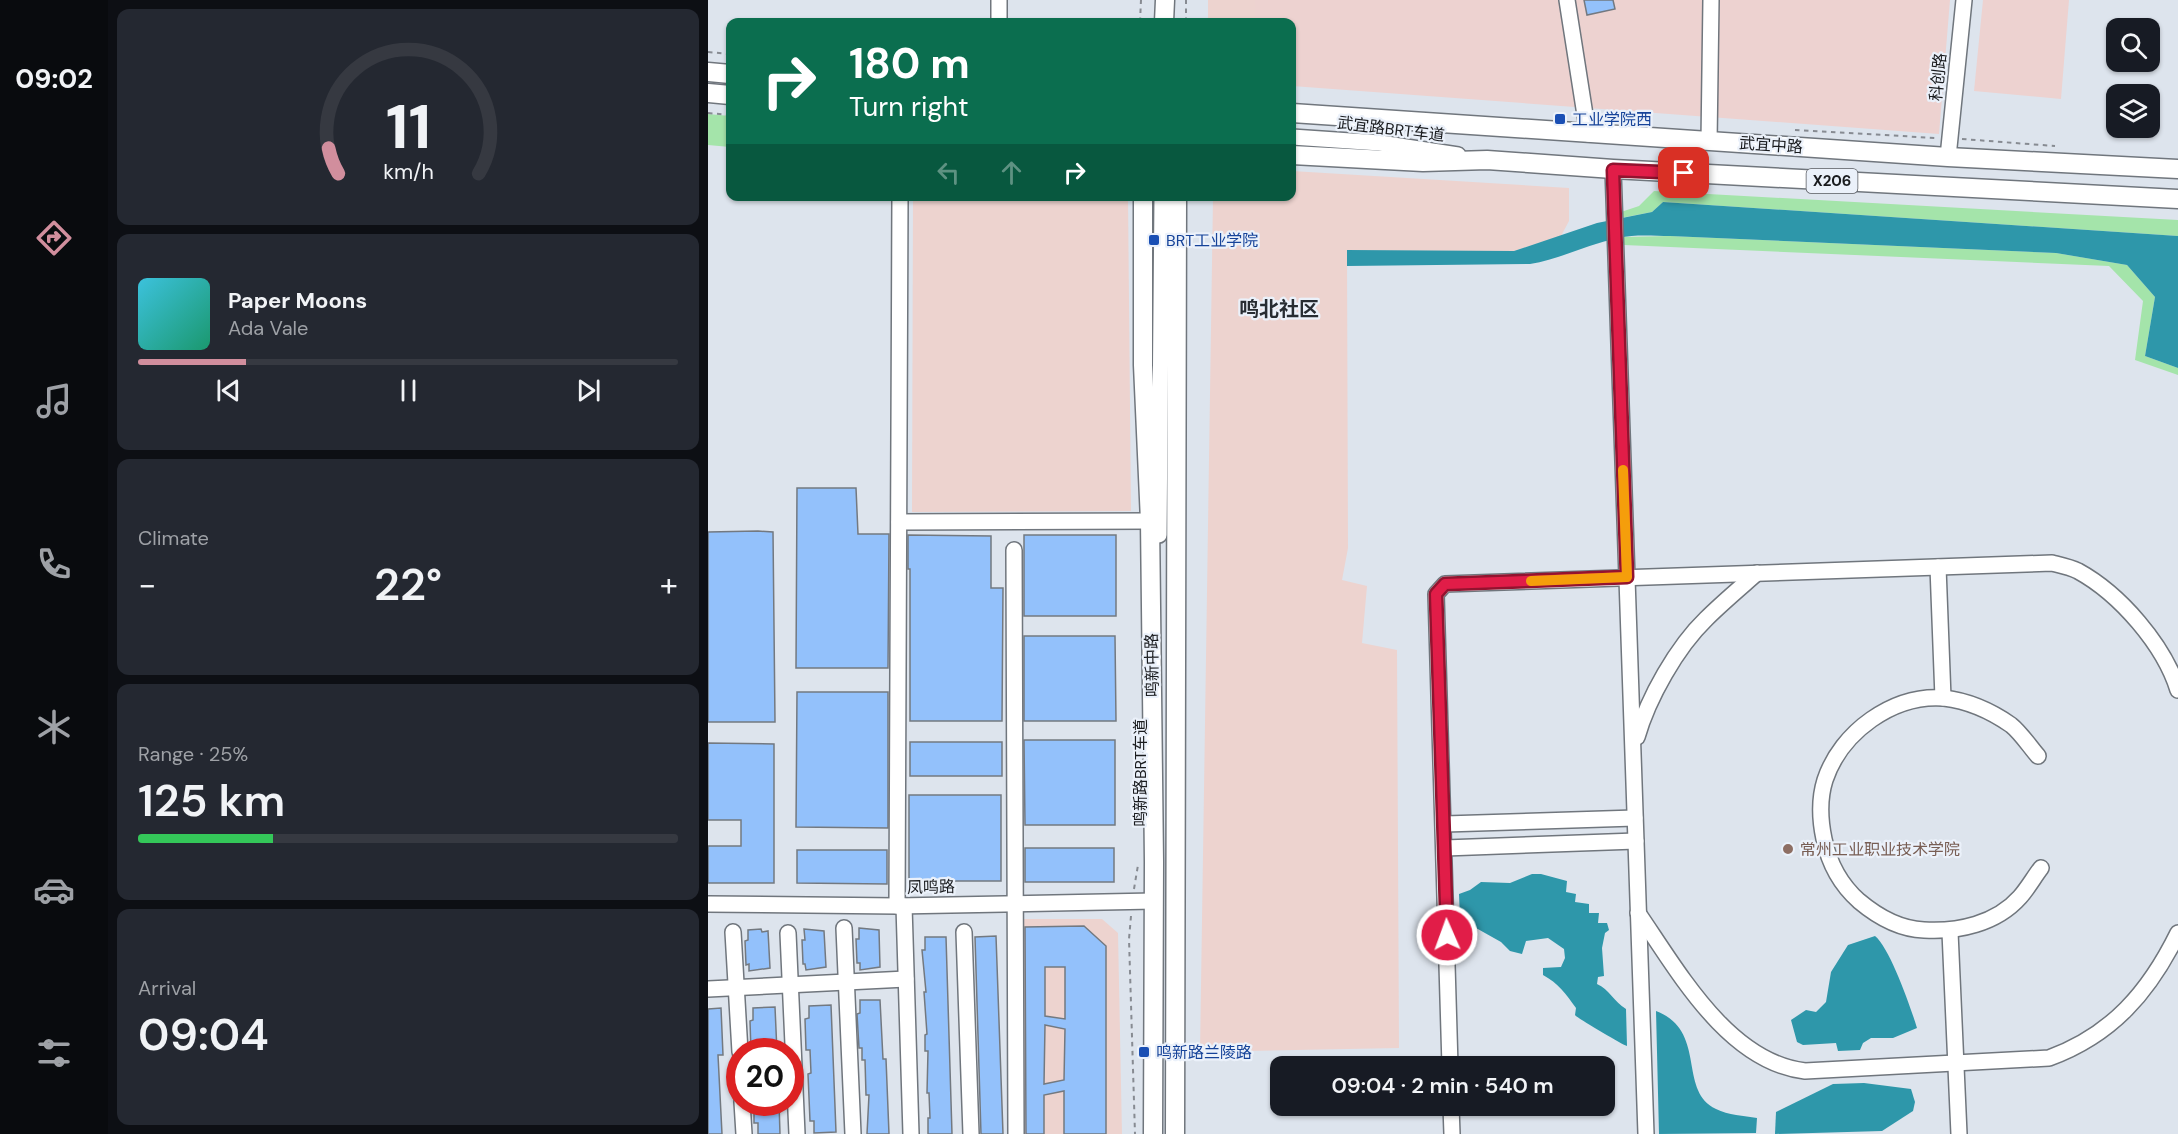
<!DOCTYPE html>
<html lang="en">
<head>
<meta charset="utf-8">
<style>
	:root { --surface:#171b24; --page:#242831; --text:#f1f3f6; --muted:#9ea1a6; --line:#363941; --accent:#d18e9d }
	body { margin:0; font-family:"DM Sans","Noto Sans SC",sans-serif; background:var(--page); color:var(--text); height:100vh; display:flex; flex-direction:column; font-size:22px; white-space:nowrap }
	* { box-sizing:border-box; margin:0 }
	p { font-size:20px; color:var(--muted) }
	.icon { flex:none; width:33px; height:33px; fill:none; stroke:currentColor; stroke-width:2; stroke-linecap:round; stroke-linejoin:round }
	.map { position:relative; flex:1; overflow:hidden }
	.panel { display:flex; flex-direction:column; gap:9px; padding:9px; background:#0d0f14; width:600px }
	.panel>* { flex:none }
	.guide { position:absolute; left:18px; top:18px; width:570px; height:183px; border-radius:12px; box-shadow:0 2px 4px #0004; background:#0b6e4f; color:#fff; overflow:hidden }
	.controls { position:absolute; left:1398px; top:18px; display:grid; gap:12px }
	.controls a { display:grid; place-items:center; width:54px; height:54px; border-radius:12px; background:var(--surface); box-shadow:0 2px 4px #0004; font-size:30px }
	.speed { position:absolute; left:18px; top:1038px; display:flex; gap:12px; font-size:30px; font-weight:700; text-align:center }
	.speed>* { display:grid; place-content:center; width:78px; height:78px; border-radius:50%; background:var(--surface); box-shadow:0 2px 4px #0004; line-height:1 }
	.speed .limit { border:9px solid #d22; background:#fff; color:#111 }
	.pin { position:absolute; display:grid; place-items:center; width:51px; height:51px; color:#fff; margin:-26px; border-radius:12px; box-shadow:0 3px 9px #0006 }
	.me { position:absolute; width:66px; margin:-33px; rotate:358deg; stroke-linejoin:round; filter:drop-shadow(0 0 4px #0008) }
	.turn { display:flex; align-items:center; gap:21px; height:126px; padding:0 24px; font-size:27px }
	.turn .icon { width:78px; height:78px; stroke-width:2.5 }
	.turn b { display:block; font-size:42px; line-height:51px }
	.lanes { display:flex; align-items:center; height:57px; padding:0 24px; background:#0003; justify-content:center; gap:30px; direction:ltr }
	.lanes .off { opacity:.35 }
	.big { font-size:45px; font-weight:600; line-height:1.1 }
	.panel .tile { flex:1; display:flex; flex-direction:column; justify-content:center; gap:9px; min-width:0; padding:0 21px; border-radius:12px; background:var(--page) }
	.panel .dial { align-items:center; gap:0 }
	.dial svg { height:156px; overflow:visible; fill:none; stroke:var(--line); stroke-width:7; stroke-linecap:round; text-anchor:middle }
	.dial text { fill:var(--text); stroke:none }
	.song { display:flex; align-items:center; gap:18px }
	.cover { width:72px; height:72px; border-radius:9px; background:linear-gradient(135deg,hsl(190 70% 55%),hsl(160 70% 35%)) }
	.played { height:6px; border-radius:3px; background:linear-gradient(90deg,var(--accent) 20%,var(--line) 20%) }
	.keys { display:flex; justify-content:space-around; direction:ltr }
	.heat { display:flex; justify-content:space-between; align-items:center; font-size:33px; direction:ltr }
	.charge { height:9px; border-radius:4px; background:linear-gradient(90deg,#34c759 25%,var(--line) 0) }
	.trip { position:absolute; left:562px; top:1056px; width:345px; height:60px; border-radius:12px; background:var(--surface); box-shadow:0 2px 4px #0004; font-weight:600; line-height:60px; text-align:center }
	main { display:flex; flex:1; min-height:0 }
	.tabs { display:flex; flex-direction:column; width:108px; justify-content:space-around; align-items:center; background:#090b0e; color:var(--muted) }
	.tabs .icon { width:42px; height:42px }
	.tabs .on { color:var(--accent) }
	.tabs b { font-size:27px; color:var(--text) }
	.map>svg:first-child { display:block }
	.commercial { fill:#edd3cf }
	.industrial { fill:#edd2d0 }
	.green { fill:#a4e4aa }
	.water { fill:#2e97aa }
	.building { fill:#93c1fb; stroke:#737980; stroke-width:1.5; fill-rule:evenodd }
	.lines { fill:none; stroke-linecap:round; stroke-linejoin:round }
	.minor-casing { stroke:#70767d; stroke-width:18 }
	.major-casing { stroke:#70767d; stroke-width:21 }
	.path { stroke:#878b92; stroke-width:2; stroke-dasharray:4.5 4.5; stroke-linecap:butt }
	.minor { stroke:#fff; stroke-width:15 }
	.major { stroke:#fff; stroke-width:18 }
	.route-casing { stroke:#92132f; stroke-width:15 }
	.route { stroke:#e11d48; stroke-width:10 }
	.slow { stroke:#f59e0b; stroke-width:10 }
	.transit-dot { fill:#1a4fb4; stroke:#ebf1fa; stroke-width:2 }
	.education-dot { fill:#8d6e63; stroke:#ebf1fa; stroke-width:2 }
	.labels { text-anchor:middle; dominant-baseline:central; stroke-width:4.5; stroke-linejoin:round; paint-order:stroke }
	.shield { fill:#ebf1fa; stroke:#585b60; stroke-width:1.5 }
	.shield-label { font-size:15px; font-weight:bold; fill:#191b1e }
	.street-label { font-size:16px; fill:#191b1e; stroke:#ebf1fa }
	.transit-label { font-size:16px; fill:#164399; stroke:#ebf1fa; text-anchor:start }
	.education-label { font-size:16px; fill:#785e54; stroke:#ebf1fa; text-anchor:start }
	.quarter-label { font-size:20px; font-weight:bold; fill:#272c32; stroke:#ebf1fa }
</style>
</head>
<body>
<main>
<nav class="tabs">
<b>09:02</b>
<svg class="icon on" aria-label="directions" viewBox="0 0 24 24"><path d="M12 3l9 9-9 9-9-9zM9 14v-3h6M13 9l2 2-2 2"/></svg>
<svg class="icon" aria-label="music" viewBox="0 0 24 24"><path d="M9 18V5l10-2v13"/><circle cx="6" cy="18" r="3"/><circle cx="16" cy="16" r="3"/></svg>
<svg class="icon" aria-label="phone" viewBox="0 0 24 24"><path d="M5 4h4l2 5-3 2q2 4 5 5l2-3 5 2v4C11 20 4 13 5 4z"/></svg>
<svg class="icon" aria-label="climate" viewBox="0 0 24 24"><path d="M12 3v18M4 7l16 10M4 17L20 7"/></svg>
<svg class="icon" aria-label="car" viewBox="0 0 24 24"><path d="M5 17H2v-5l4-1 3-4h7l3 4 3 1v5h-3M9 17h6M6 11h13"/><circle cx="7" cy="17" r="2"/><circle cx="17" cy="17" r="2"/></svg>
<svg class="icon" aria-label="filters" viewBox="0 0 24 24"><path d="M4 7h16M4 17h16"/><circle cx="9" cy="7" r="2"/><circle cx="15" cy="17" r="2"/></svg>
</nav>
<section class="panel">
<div class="tile dial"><svg viewBox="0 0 100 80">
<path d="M14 69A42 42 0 1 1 86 69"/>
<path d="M14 69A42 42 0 0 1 9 56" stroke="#d18e9d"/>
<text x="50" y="56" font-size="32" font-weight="700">11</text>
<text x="50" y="72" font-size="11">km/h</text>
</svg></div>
<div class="tile">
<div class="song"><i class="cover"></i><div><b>Paper Moons</b><p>Ada Vale</p></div></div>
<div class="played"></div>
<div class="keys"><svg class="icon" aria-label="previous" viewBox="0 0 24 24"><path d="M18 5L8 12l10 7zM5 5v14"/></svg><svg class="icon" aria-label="pause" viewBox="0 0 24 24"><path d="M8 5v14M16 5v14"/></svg><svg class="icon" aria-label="next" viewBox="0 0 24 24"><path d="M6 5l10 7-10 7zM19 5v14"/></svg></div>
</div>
<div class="tile"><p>Climate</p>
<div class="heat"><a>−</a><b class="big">22°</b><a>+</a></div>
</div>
<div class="tile"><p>Range · 25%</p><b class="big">125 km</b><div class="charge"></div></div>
<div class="tile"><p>Arrival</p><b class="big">09:04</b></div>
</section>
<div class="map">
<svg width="1470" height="1134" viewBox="0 0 1470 1134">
	<rect width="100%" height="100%" fill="#dde4ed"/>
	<!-- commercial -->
	<g class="commercial">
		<rect x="500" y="0" width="47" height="22"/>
		<path d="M 584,171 L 861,188 L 861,221 L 853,236 L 806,251 L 639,251 L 640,548 L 634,580 L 659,586 L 654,643 L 689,650 L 691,1048 L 492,1052 L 505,197 L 584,196 Z"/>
		<path d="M 205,197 L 420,197 L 423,511 L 204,512 Z"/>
		<path d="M 300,919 L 394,919 L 410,933 L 414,1134 L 302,1134 Z"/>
	</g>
	<!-- industrial -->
	<g class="industrial">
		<path d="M 547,0 L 1242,0 L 1231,134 L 584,86 L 584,22 L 547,22 Z"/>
		<path d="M 1275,0 L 1361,0 L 1353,99 L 1266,91 Z"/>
	</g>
	<!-- green -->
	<g class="green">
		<path d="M 0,114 L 22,116 L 22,147 L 0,145 Z"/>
		<path d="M 946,191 L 1470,220 L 1470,236 L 955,202 L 944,212 L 913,218 L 913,212 L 931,206 Z"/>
		<path d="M 962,236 L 1348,253 L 1419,265 L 1447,297 L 1437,356 L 1470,368 L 1470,375 L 1427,360 L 1435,301 L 1401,266 L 916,245 L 914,237 Z"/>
	</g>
	<!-- water -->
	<g class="water">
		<path d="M 955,202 L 1470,236 L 1470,368 L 1437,356 L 1447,297 L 1419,265 L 1348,253 L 962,236 C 946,236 927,234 911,238 C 880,244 853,259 822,264 L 639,266 L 639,250 L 806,251 L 889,223 L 944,212 Z"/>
		<path d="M 824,874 L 833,874 L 859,881 L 858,892 L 868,894 L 867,902 L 881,904 L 881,913 L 891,913 L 890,923 L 899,923 L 901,930 L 897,933 L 894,948 L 896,976 L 890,977 L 889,984 C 901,989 906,1002 918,1009 L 919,1046 C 915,1045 869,1018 867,1015 L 868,1008 C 858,994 850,983 835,975 L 835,968 L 853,967 L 857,958 L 856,949 L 840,938 L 818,941 L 814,954 L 802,951 L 793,942 L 752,919 L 751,894 L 762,890 L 773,882 L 802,883 Z"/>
		<path d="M 1167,936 C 1182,948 1203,1008 1209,1028 L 1185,1038 L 1163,1038 L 1155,1043 L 1152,1050 L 1130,1051 L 1128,1043 L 1095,1045 L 1089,1042 L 1083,1020 L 1098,1010 L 1108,1012 L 1118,1002 L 1123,972 L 1140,945 Z"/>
		<path d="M 948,1011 C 1000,1031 969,1090 1008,1109 C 1020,1115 1036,1116 1049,1118 L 1048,1133 L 951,1134 Z"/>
		<path d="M 1156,1083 L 1203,1089 L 1207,1102 L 1205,1111 L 1174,1131 L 1067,1134 L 1068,1112 L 1125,1084 Z"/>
	</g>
	<!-- building -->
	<g class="building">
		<path d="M 876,0 L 905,0 L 907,9 L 879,15 Z"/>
		<path d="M 89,488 L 148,488 L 150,534 L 181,534 L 180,668 L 88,668 Z"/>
		<path d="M 50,531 L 65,532 L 67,722 L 0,722 L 0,532 Z"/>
		<path d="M 200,535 L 283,536 L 283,588 L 295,588 L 294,721 L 202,721 L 202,569 L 200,569 Z"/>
		<rect x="316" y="535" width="92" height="81"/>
		<path d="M 316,636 L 407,636 L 408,721 L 316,721 Z"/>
		<path d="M 89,692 L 180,692 L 180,828 L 88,827 Z"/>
		<path d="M 316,740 L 407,740 L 407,825 L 317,825 Z"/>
		<rect x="202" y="742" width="92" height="34"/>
		<path d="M 0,743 L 66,744 L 66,883 L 0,883 L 0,846 L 33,846 L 33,820 L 0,820 Z"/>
		<rect x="201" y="795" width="92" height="86"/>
		<rect x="317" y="848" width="89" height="34"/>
		<path d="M 89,850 L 179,850 L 179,884 L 89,883 Z"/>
		<path d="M 376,926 L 398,946 L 398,1134 L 356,1134 L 356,1091 L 336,1095 L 336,1134 L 318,1134 L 317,927 ZM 337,967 L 357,967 L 357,1019 L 337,1016 ZM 337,1025 L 357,1029 L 356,1080 L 336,1084 Z"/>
		<path d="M 151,928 L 171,930 L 172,967 L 152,970 L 152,963 L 149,963 L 148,939 L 151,939 Z"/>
		<path d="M 53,929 L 54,932 L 60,931 L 62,968 L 41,971 L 41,964 L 38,965 L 37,941 L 40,940 L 40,930 Z"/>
		<path d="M 96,929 L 116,931 L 118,967 L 98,970 L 97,964 L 95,964 L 94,940 L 97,940 Z"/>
		<path d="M 288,936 L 295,1134 L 273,1134 L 267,937 Z"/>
		<path d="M 217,937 L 238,937 L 244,1134 L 220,1134 L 220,1118 L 222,1118 L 221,1093 L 219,1093 L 220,1051 L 217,1051 L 217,1035 L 219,1034 L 216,992 L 218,992 L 214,950 L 217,950 Z"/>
		<path d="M 152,1000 L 172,1000 L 175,1059 L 178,1059 L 181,1134 L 159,1134 L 161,1095 L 158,1095 L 157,1060 L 154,1060 L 154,1048 L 151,1048 L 149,1014 L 152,1013 Z"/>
		<path d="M 123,1005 L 128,1132 L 106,1133 L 106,1121 L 102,1121 L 100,1074 L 103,1073 L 102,1050 L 98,1050 L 97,1019 L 101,1018 L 101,1006 Z"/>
		<path d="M 67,1007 L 69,1052 L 43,1052 L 42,1021 L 45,1020 L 45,1008 Z"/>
		<path d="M 13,1008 L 15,1055 L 10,1055 L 14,1134 L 0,1134 L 0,1009 Z"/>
		<path d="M 49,1102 L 71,1102 L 72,1134 L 50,1134 L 50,1123 L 46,1123 L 46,1106 L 50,1106 Z"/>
	</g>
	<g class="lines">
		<defs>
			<g id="minor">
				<path d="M 859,0 L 880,134"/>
				<path d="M 291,22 L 291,0"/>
				<path d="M 584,137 L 672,143 L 750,155"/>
				<path d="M 1001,142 L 1003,0"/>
				<path d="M 1240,157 L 1256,0"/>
				<path d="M 905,169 L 938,1134"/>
				<path d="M 191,522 L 442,521"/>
				<path d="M 451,535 L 454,196"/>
				<path d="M 306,550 L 308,1134"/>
				<path d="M 1230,567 L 1235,698"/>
				<path d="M 929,737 C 940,698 969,647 998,619 C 1014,603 1032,588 1049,573"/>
				<path d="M 1330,756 C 1322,747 1313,733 1303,725 C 1283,711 1261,701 1236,698 C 1185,694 1133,732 1117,780 C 1111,799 1112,820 1116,839 C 1121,863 1133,885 1151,901 C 1170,917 1191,929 1216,930 C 1250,932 1288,924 1312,897 C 1320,888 1326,877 1333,868"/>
				<path d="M 737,824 L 927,818"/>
				<path d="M 737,848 L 928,841"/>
				<path d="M 0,904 L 189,906 L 446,901"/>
				<path d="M 189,906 L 192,196"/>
				<path d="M 196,906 L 203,1134"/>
				<path d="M 930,913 C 970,971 1020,1062 1097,1071 L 1341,1058 C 1404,1035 1441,992 1470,933"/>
				<path d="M 136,928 L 145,1134"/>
				<path d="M 25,932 L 32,1052"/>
				<path d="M 256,932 L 263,1134"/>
				<path d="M 1242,932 L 1251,1134"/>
				<path d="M 80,933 L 89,1134"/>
				<path d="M 0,989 L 198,979"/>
				<path d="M 742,1066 L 728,594 L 737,584 L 1344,563 C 1352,565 1362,567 1370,571 C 1412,594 1456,645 1470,690"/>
				<path d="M 34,1102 L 36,1134"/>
				<path d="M 743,1106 L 744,1134"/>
			</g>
			<g id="major">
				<path d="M 456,22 L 457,0"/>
				<path d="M 0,72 L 22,74"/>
				<path d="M 0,93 L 22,95"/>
				<path d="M 584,113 L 1240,157 L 1470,169"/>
				<path d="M 584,155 L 715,162 L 779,160 L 905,169 L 1470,199"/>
				<path d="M 435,196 L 435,365 L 442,521 L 446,862 L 445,1134"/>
				<path d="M 467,1134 L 469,196"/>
			</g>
		</defs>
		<!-- minor casing -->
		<use href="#minor" class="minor-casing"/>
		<!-- major casing -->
		<use href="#major" class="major-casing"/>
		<!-- path -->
		<g class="path">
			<path d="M 432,22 L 433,0"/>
			<path d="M 478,22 L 478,0"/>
			<path d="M 0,52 L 22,54"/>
			<path d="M 0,113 L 22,115"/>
			<path d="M 1087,130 L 1228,138"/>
			<path d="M 1254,139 L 1347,146"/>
			<path d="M 426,889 L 430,865"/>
			<path d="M 423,916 L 421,939 L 427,1134"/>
		</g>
		<!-- minor -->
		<use href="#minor" class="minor"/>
		<!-- major -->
		<use href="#major" class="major"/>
	</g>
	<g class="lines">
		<defs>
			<path id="route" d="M 739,935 L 728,594 L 737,584 L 919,577 L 905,170 L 976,173"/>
		</defs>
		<!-- route casing -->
		<use href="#route" class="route-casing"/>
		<!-- route -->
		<use href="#route" class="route"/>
		<!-- slow -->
		<path class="slow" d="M 823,581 L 919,577 L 915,470"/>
	</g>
	<!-- markers -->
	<g class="transit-dot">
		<rect x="846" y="113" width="12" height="12" rx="3"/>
		<rect x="440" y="234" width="12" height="12" rx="3"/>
		<rect x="430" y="1046" width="12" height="12" rx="3"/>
	</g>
	<circle class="education-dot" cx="1080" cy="849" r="6"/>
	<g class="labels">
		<!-- shield labels -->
		<rect class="shield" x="1098.5" y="169" width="51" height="24" rx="4.5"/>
		<g class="shield-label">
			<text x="1124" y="181">X206</text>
		</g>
		<!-- street labels -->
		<g class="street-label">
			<text transform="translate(1230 77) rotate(-84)">科创路</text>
			<text transform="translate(683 129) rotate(7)">武宜路BRT车道</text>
			<text transform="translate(1063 145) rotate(4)">武宜中路</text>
			<text transform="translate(444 665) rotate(-91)">鸣新中路</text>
			<text transform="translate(432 773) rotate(-90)">鸣新路BRT车道</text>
			<text transform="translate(223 887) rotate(-1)">凤鸣路</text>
		</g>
		<!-- transit labels -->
		<g class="transit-label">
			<text x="864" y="119">工业学院西</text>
			<text x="458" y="240">BRT工业学院</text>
			<text x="448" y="1052">鸣新路兰陵路</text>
		</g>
		<!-- education labels -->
		<g class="education-label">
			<text x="1092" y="849">常州工业职业技术学院</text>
		</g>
		<!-- quarter labels -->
		<g class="quarter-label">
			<text x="571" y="309">鸣北社区</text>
		</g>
	</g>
</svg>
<div class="controls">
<a><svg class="icon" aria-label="search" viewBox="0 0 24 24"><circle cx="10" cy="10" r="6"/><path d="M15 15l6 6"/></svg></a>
<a><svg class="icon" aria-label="layers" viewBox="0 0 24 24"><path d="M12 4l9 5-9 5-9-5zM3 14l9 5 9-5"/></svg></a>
</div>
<div class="speed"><div class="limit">20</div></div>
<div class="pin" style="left:976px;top:173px;background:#d93025"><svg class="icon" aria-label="arrive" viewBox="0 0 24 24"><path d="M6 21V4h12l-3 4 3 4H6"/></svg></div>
<svg class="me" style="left:739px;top:935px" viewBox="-20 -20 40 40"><circle r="17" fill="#e11d48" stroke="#fff" stroke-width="3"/><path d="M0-11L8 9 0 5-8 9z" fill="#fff"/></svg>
<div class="trip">09:04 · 2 min · 540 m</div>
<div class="guide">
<div class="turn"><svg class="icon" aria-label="right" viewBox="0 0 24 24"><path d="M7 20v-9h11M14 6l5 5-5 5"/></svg><div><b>180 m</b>Turn right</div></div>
<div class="lanes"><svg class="icon off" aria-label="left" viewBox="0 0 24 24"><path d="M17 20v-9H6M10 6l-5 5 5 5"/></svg><svg class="icon off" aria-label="ahead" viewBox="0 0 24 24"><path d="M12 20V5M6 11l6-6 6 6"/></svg><svg class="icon" aria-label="right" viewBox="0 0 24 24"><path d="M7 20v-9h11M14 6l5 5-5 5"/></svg></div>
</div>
</div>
</main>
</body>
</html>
